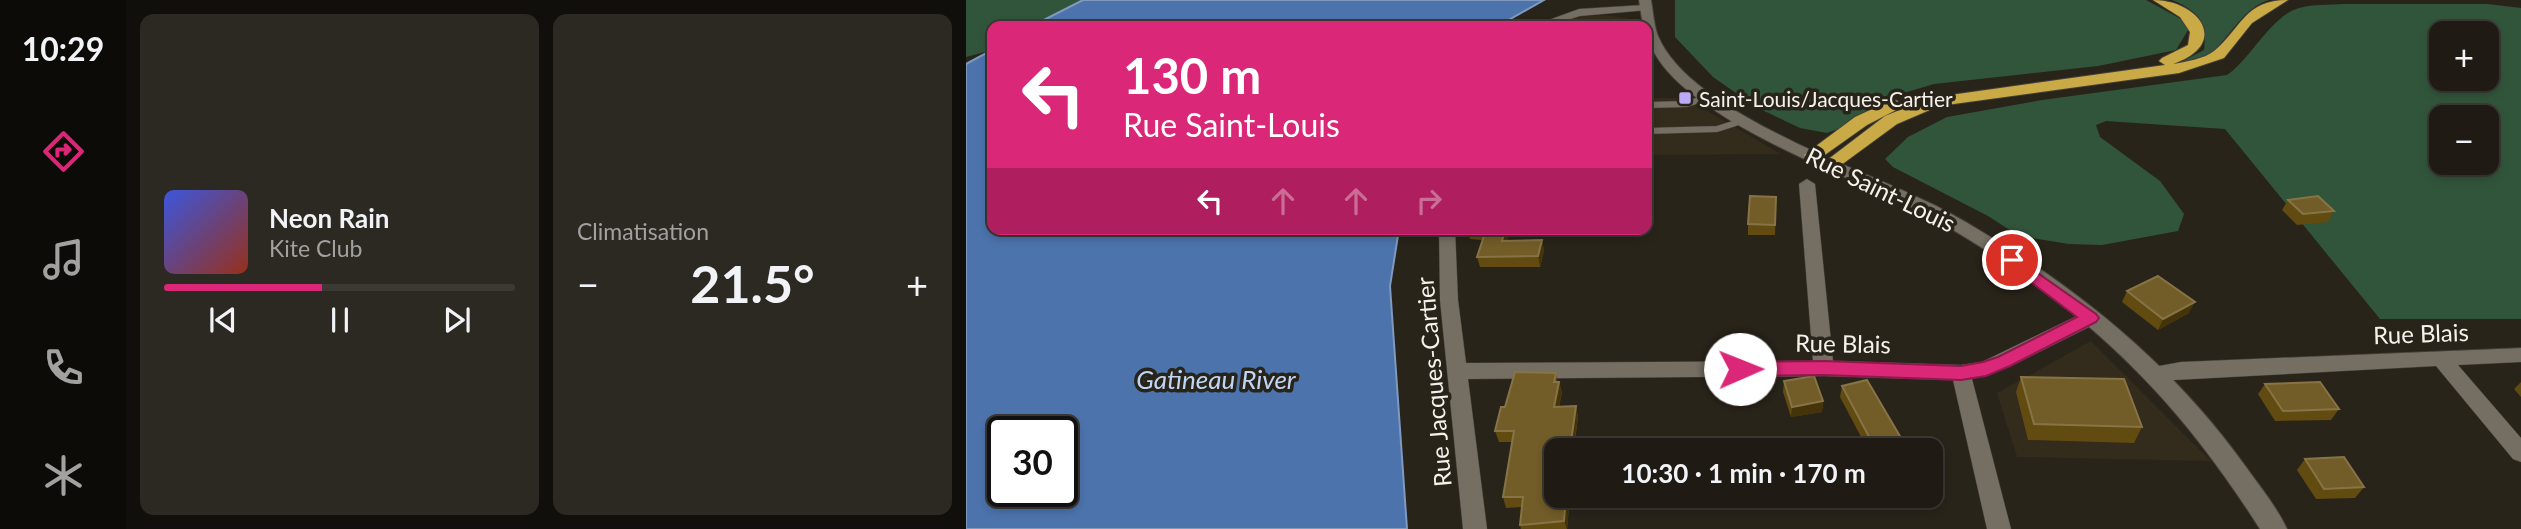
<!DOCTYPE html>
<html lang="fr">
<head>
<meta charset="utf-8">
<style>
	:root { --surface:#1f1b14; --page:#2c2822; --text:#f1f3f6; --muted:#a1a1a0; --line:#3c3934; --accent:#db2777 }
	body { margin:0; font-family:Lato,sans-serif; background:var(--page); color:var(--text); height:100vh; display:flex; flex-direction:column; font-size:26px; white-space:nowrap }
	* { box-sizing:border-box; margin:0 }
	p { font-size:23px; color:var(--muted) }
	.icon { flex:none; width:38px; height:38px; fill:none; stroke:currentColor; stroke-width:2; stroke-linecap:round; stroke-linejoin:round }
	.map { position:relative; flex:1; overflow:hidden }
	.side { display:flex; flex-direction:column; gap:14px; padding:14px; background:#110f0b; width:840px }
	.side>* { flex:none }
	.guide { position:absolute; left:21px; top:21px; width:665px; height:214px; border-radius:14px; box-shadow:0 4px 10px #0003,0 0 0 2px var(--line); background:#db2777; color:#fff; overflow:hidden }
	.tools { position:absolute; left:1463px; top:21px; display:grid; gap:14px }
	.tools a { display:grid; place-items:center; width:70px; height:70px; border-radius:14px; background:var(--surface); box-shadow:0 4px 10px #0003,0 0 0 2px var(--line); font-size:35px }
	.speed { position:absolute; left:21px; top:416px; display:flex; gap:14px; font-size:35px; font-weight:700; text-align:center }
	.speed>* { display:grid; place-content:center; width:91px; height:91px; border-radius:50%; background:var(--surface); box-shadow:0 4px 10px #0003,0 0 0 2px var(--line); line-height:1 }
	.speed .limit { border:4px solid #111; border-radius:10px; background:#fff; color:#111 }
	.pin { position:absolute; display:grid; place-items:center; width:60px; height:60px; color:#fff; margin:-30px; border:4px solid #fff; border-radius:50%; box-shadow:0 2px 7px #0007 }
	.me { position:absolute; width:77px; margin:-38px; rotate:89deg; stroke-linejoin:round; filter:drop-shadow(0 0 5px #0008) }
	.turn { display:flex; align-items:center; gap:24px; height:147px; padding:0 21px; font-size:32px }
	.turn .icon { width:91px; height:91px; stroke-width:2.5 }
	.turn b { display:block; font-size:49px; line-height:60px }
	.lanes { display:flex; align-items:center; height:66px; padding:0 21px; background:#0003; justify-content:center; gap:35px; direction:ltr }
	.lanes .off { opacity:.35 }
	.big { font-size:52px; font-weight:700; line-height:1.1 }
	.side .widget { flex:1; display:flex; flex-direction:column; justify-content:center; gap:10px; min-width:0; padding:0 24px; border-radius:14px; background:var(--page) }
	.song { display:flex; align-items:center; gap:21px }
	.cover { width:84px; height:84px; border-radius:10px; background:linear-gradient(135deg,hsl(230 70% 55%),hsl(10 70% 35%)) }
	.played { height:7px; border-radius:4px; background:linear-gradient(90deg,var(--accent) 45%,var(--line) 45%) }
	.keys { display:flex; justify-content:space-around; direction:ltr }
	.heat { display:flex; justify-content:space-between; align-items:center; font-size:38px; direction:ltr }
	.side .tiles { flex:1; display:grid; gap:14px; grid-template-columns:repeat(2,1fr) }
	.trip { position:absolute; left:578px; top:438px; width:399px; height:70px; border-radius:14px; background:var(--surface); box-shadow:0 4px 10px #0003,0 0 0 2px var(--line); font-weight:700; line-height:70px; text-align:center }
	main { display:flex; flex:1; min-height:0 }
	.tab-bar { display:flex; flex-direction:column; width:126px; justify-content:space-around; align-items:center; background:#0c0b08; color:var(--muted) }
	.tab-bar .icon { width:49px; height:49px }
	.tab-bar .selected { color:var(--accent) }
	.tab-bar b { font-size:32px; color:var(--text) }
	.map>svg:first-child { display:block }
	.built { fill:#332b1b }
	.green { fill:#31553b; fill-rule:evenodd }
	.water { fill:#4c73ac; stroke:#7f99bf; stroke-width:2; fill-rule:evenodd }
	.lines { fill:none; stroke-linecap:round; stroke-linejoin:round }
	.service-casing { stroke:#443f38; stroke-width:7 }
	.minor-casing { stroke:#443f38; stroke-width:1 }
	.secondary-casing { stroke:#443f38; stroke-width:2 }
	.motorway-casing { stroke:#443f38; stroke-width:2 }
	.service { stroke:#746e63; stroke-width:6 }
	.minor { fill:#746e63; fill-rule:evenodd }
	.secondary { fill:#746e63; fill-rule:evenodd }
	.motorway { fill:#c9aa47; fill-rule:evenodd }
	.wall { fill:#624b10 }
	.shaded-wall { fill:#45340a }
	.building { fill:#725c28; stroke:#867446; stroke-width:2 }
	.route { fill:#db2777; stroke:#8e194d; stroke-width:2 }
	.poi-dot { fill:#bcaaf5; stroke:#29241a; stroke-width:2.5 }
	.labels { text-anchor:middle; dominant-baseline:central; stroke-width:7; stroke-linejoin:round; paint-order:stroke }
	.far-poi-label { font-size:21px; fill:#f5f1eb; stroke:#29241a; text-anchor:start }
	.street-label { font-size:24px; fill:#f5f1eb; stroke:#29241a }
	.water-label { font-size:26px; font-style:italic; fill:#bfd5f6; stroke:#29241a }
</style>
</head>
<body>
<main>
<nav class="tab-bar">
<b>10:29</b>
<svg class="icon selected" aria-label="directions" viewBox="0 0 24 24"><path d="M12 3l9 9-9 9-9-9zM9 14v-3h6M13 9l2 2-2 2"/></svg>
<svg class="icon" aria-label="music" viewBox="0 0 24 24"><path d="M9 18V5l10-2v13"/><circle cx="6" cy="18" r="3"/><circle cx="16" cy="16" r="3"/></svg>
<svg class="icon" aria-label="phone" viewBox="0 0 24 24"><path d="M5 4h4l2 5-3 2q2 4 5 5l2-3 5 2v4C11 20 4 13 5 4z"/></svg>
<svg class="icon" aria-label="climate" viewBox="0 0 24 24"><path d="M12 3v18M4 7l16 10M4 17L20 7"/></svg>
</nav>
<section class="side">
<div class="tiles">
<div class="widget">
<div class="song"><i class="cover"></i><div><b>Neon Rain</b><p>Kite Club</p></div></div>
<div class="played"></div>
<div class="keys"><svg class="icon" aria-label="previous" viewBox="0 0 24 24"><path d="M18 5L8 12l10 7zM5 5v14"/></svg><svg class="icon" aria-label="pause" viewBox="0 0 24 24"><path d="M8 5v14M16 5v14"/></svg><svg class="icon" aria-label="next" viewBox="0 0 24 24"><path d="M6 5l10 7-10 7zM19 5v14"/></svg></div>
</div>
<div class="widget"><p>Climatisation</p>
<div class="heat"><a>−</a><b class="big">21.5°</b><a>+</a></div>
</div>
</div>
</section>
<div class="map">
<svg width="1555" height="529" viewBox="0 0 1555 529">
	<rect width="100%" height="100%" fill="#29241a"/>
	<!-- built -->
	<g class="built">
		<path d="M 637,15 L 661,18 L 668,26 L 580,26 L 615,16 Z"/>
		<path d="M 681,98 L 719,98 L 815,154 L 681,155 Z"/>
		<path d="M 1125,341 L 1245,461 L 1051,457 L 1031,393 Z"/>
	</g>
	<!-- green -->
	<g class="green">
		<path d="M 0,0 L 117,0 L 66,26 L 26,26 L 26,50 L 0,57 Z"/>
		<path d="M 709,0 L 1180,0 L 1215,19 L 1222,30 L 1210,50 L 1132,66 L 968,84 L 921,98 L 875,128 L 861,133 L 834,128 L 790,107 L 747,77 L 709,37 Z"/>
		<path d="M 1206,0 L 1303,0 C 1267,10 1252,70 1217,61 L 1238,50 C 1242,21 1232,11 1206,0 Z"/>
		<path d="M 1378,4 L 1521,4 L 1555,8 L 1555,319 L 1414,319 L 1259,129 L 1140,121 L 1130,125 L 1134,137 L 1194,181 L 1218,214 L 1212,231 L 1136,245 L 1103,244 L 1053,236 L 1022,216 L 927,167 L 919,159 L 942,137 L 981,117 L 1076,100 L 1261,75 C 1285,59 1305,16 1333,8 C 1347,4 1364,5 1378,4 ZM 1475,33 L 1521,33 L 1521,79 L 1475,79 ZM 1475,117 L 1521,117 L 1521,163 L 1475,163 Z"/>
	</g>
	<!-- water -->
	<g class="water">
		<path d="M 117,0 L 578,0 L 532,26 L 66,26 Z"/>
		<path d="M 26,50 L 26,229 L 433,229 L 424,286 L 441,529 L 0,529 L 0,64 ZM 37,432 L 96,432 L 96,492 L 37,492 Z"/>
	</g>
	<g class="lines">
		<defs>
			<g id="service">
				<path d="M 681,105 L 721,104 L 739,98"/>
				<path d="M 681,131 L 751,129 L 776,121"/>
			</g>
			<g id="minor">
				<path d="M 678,5 L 684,8 L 682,10 L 614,16 L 583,26 L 566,26 L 613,9 Z"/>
				<path d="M 841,179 L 849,184 L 867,361 L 995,365 L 1016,362 L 1117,313 L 1131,313 L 1133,318 L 1131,323 L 1045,366 L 1006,379 L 1045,529 L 1021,529 L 987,380 L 858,376 L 502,379 L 521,529 L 497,529 L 474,300 L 473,229 L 489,229 L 492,300 L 500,363 L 847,361 L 833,184 Z"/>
				<path d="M 1555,348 L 1555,362 L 1492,365 L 1555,438 L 1555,462 L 1547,459 L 1470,366 L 1189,381 L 1182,378 L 1179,373 L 1182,368 L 1215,362 Z"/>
			</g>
			<path id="secondary" d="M 673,0 L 685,0 C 687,11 688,26 692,36 C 722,109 884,165 953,198 C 976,208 997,220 1018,233 C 1120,294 1211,370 1280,467 C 1294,487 1311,507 1321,529 L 1294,529 C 1229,427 1163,352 1065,281 C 1026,253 985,227 943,206 C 882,176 681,105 681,26 L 677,26 Z"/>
			<g id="motorway">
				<path d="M 1187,0 C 1232,0 1266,43 1207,64 C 1219,62 1238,59 1248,51 C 1276,28 1278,0 1322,0 L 1286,23 L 1258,58 L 1213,73 L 973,106 L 931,124 L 871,168 L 865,169 L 856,164 L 919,116 L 963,98 L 1199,65 L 1193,61 L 1196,58 L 1222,45 L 1224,32 L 1214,17 Z"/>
				<path d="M 928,99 L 936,104 L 934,108 L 901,125 L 853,159 L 841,159 L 838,155 L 889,117 Z"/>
			</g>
		</defs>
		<!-- service casing -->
		<use href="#service" class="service-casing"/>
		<!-- minor casing -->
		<use href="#minor" class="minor-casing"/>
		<!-- secondary casing -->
		<use href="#secondary" class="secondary-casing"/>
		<!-- motorway casing -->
		<use href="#motorway" class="motorway-casing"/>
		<!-- service -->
		<use href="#service" class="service"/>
		<!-- minor -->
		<use href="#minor" class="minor"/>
		<!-- secondary -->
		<use href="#secondary" class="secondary"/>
		<!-- motorway -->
		<use href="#motorway" class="motorway"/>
	</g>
	<!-- wall -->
	<g class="wall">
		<path d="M 810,197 L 809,235 L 782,235 L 782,224 Z"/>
		<path d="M 1322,200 L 1368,211 L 1362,222 L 1331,225 L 1316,210 Z"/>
		<path d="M 501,229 L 543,229 L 541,241 L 576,240 L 578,251 L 574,267 L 514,267 L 511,257 L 516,240 L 504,239 Z"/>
		<path d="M 1161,291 L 1223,313 L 1192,330 L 1156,302 Z"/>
		<path d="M 590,373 L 591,382 L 593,382 L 596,392 L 593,407 L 610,406 L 612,417 L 609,441 L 619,441 L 621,450 L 590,450 L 627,495 L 626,506 L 603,507 L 601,529 L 555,529 L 554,525 L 556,507 L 540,508 L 537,497 L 546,442 L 533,442 L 529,431 L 539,407 Z"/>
		<path d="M 1055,377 L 1176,427 L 1168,443 L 1062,440 L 1050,392 Z"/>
		<path d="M 818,381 L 857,401 L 856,412 L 825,417 L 817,392 Z"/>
		<path d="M 1555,382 L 1555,397 L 1548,389 Z"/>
		<path d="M 1299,384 L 1373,409 L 1365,420 L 1309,421 L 1292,394 Z"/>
		<path d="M 876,386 L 933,449 L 902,450 L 874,397 Z"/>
		<path d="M 1339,459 L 1398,487 L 1389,498 L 1350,499 L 1331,470 Z"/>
	</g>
	<!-- shaded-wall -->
	<g class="shaded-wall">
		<path d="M 539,229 L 543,229 L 539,251 L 536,241 Z"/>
		<path d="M 576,240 L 578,251 L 574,267 L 572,256 Z"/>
		<path d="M 1229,302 L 1223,313 L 1192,330 L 1197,319 Z"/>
		<path d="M 593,382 L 596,392 L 590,417 L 588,407 Z"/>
		<path d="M 857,401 L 856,412 L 825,417 L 826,407 Z"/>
		<path d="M 610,406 L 612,417 L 607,450 L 605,442 Z"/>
		<path d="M 935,438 L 933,449 L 907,450 L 908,446 Z"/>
		<path d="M 623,495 L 627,495 L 626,506 Z"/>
		<path d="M 600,496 L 603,507 L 601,529 L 598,521 Z"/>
	</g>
	<!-- building -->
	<g class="building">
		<path d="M 784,196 L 810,197 L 809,225 L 782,224 Z"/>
		<path d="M 1352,196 L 1368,211 L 1337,214 L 1322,200 Z"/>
		<path d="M 507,229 L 539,229 L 536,241 L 576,240 L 572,256 L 511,257 L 520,230 Z"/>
		<path d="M 1192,276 L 1229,302 L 1197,319 L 1161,291 Z"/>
		<path d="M 549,372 L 590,373 L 588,382 L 593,382 L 588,407 L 610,406 L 605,442 L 619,441 L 618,450 L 590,450 L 590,495 L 623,495 L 600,496 L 598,521 L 554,525 L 557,497 L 537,497 L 548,431 L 529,431 L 535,407 L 539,407 Z"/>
		<path d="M 848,376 L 857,401 L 826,407 L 818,381 Z"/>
		<path d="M 1055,377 L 1158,379 L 1176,427 L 1068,424 Z"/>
		<path d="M 901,380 L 935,438 L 908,446 L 876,386 Z"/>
		<path d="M 1354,382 L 1373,409 L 1317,411 L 1299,384 Z"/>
		<path d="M 1378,457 L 1398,487 L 1358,489 L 1339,459 Z"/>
	</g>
	<!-- route -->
	<path class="route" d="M 1046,255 L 1130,314 L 1133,318 L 1130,322 L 1044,366 L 1020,376 L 995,380 L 858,375 L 774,376 L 768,374 L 765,369 L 768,364 L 774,362 L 858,361 L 995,366 L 1017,362 L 1032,357 L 1111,317 L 1041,264 L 1039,260 L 1041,256 Z"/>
	<!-- markers -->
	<rect class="poi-dot" x="712" y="91" width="14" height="14" rx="3.5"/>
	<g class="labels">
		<!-- far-poi labels -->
		<g class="far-poi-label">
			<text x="733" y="98">Saint-Louis/Jacques-Cartier</text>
		</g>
		<!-- street labels -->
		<g class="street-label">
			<text transform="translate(915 189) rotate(26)">Rue Saint-Louis</text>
			<text transform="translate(1455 333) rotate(-2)">Rue Blais</text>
			<text transform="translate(877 343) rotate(1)">Rue Blais</text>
			<text transform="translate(467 382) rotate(-95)">Rue Jacques-Cartier</text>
		</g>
		<!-- water labels -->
		<g class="water-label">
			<text x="250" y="379">Gatineau River</text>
		</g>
	</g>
</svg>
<div class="tools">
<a>+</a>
<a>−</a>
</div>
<div class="speed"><div class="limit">30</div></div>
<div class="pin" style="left:1046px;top:260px;background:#d93025"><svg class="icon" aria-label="arrive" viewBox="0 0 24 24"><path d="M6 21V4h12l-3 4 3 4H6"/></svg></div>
<svg class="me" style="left:774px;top:369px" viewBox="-20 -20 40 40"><circle r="19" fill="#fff"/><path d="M0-13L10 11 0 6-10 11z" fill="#db2777"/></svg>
<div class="trip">10:30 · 1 min · 170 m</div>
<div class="guide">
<div class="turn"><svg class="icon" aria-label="left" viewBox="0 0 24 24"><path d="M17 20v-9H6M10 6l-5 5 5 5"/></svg><div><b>130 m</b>Rue Saint-Louis</div></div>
<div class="lanes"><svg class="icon" aria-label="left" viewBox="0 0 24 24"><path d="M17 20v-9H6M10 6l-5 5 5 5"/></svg><svg class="icon off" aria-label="ahead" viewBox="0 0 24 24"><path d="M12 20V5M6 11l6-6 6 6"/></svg><svg class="icon off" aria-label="ahead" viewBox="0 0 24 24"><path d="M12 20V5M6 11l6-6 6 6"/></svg><svg class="icon off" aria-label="right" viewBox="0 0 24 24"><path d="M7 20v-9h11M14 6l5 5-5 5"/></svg></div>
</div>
</div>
</main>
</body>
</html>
